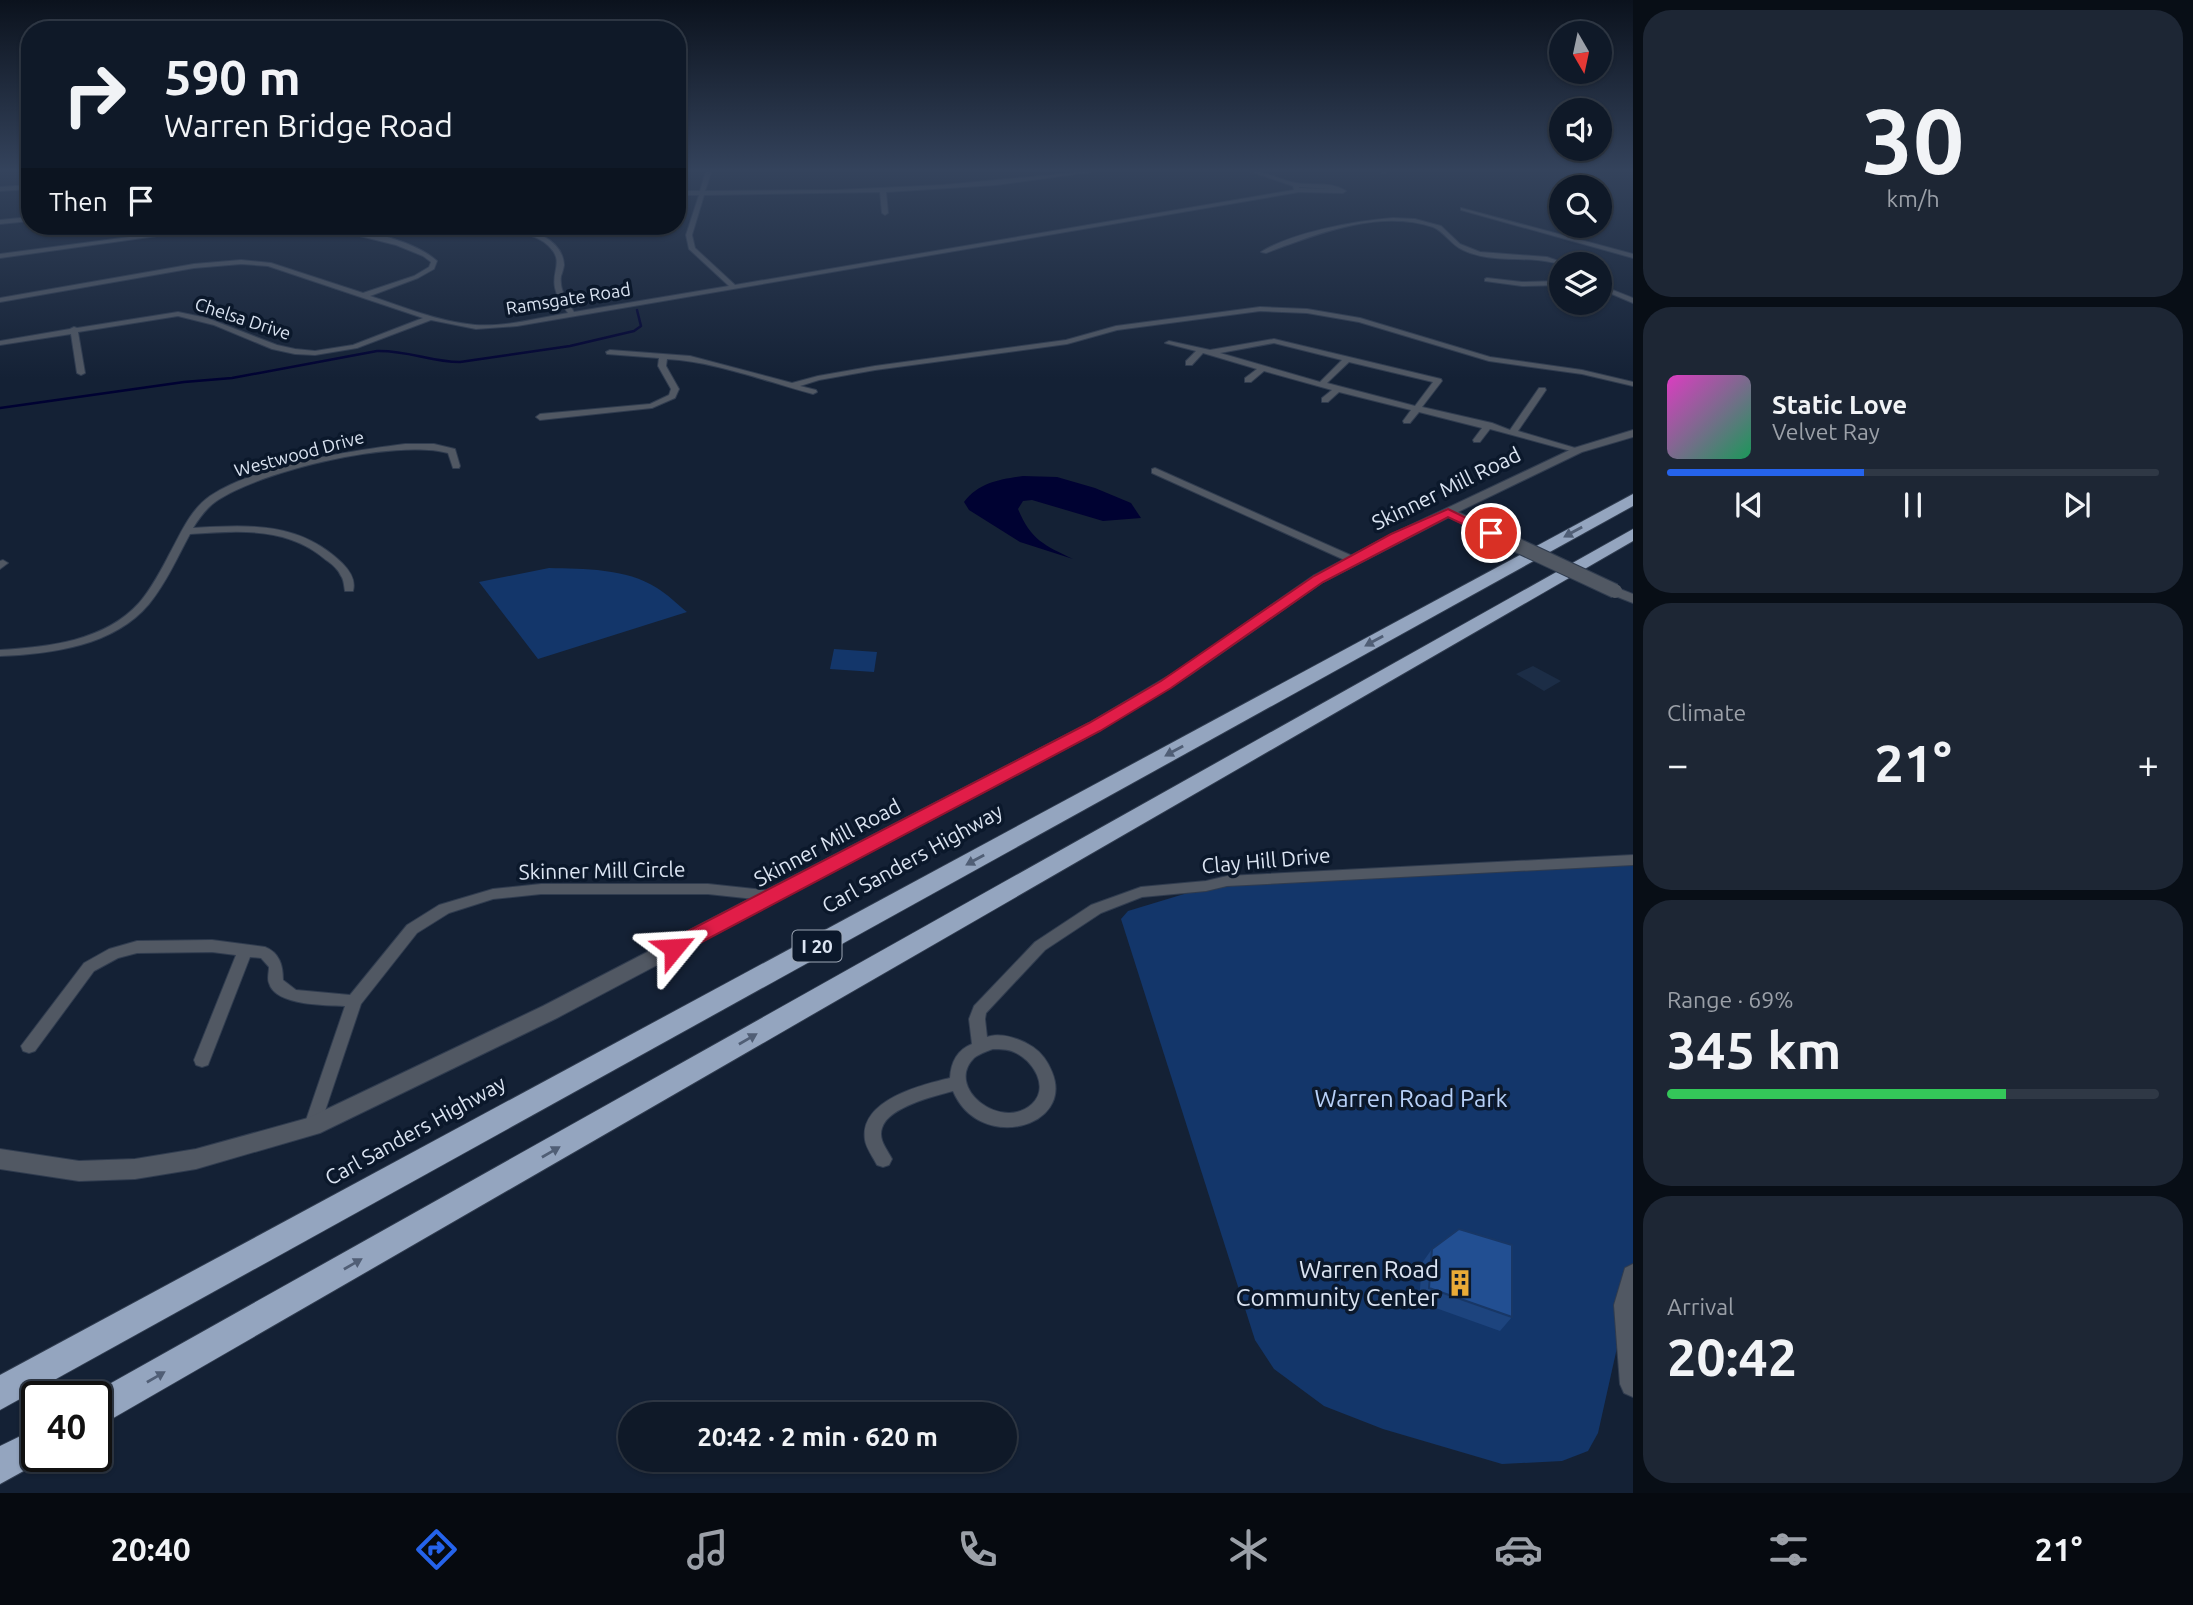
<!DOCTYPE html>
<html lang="en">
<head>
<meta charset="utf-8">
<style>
	:root { --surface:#0f1928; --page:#1d2634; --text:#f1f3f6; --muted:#9ba0a8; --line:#2f3845; --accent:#2563eb }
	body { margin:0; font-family:Ubuntu,sans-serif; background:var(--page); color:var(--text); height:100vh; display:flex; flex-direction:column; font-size:26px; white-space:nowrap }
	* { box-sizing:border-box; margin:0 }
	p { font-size:23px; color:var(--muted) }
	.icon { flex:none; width:38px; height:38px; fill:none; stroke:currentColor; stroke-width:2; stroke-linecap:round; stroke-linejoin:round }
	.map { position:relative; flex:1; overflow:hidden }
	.drawer { display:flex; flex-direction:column; gap:10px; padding:10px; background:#080e16; width:560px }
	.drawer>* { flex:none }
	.top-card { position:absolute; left:21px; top:21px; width:665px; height:214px; border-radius:28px; box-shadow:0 2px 5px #0004,0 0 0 2px var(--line); background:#0f1928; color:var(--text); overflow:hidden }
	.needle { width:46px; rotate:171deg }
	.fabs { position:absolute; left:1549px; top:21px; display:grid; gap:14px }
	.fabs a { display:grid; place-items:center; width:63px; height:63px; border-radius:50%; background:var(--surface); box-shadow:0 2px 5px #0004,0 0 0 2px var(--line); font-size:35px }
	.speed { position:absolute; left:21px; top:1381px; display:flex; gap:14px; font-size:35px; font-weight:700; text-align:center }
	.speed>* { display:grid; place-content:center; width:91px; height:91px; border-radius:50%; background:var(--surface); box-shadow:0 2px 5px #0004,0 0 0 2px var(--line); line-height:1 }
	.speed .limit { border:4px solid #111; border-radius:10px; background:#fff; color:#111 }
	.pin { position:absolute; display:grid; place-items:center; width:60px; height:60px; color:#fff; margin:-30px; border:4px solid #fff; border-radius:50%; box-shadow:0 2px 7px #0007 }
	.me { position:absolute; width:77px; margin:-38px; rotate:63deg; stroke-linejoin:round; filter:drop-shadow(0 0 5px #0008) }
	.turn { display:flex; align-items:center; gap:24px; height:147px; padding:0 28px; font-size:32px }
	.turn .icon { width:91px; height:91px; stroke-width:2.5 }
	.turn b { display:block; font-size:49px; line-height:60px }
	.then { display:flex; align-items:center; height:66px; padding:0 28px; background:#0003; gap:14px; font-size:26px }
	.big { font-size:52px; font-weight:600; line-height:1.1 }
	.drawer .widget { flex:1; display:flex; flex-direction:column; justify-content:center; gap:10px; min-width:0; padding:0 24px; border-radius:28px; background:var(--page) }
	.drawer .dial { align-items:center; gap:0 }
	.dial b { font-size:91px; line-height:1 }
	.song { display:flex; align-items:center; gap:21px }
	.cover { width:84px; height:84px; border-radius:10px; background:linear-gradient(135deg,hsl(310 70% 55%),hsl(150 70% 35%)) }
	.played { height:7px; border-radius:4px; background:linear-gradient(90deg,var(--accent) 40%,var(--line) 40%) }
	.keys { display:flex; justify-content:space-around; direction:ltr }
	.heat { display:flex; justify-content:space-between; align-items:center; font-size:38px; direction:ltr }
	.charge { height:10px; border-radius:5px; background:linear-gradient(90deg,#34c759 69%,var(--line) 0) }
	.trip { position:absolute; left:618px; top:1402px; width:399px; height:70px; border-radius:35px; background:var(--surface); box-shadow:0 2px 5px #0004,0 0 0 2px var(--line); font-weight:600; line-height:70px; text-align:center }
	.menu { display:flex; height:112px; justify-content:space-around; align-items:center; background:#060a10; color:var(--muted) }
	.menu .icon { width:49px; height:49px }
	.menu .selected { color:var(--accent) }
	.menu b { font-size:32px; color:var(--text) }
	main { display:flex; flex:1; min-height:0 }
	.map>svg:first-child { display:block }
	.built { fill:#1c2d46 }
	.green { fill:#13366a }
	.water { fill:#000232 }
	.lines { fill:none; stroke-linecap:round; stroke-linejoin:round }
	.stream { stroke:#000232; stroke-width:2.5 }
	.minor-casing { stroke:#303c4f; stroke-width:2 }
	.tertiary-casing { stroke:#303c4f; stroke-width:2 }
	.motorway-casing { stroke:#303c4f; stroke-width:2 }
	.minor { fill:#515863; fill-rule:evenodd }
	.tertiary { fill:#515863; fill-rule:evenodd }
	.motorway { fill:#94a5bf; fill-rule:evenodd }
	.tertiary-bridge-casing { stroke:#303c4f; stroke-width:16; stroke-linecap:butt }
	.tertiary-bridge { stroke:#515863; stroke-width:14 }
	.wall { fill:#1d447e }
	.building { fill:#224f92; stroke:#183766; stroke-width:2 }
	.oneway { fill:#505e75 }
	.route { fill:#e11d48; stroke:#92132f; stroke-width:2 }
	.labels { text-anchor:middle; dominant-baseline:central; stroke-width:7; stroke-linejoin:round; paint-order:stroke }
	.far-street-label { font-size:18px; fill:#dbe4f2; stroke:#0b182b }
	.shield { fill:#0b182b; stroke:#9da7b6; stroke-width:2 }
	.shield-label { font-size:19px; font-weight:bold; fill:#dbe4f2 }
	.street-label { font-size:21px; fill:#dbe4f2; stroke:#0b182b }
	.near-park-label { font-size:24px; fill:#b7d0f7; stroke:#0b182b }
	.near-poi-label { font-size:24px; fill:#dbe4f2; stroke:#0b182b; text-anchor:end }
</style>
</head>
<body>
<main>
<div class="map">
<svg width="1633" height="1493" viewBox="0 0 1633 1493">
	<rect width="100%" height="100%" fill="#142135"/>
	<!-- built -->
	<path class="built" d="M 1533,666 L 1561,681 L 1544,691 L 1516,674 Z"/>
	<!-- green -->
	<g class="green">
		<path d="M 549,568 C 584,569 626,568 657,588 C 667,594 677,604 687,612 L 538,659 L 479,582 Z"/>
		<path d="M 834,649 L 877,652 L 874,672 L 830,669 Z"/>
		<path d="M 1633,865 L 1633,1276 L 1598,1433 L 1588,1451 L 1562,1461 L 1502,1464 L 1383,1429 L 1324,1406 L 1274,1369 L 1255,1340 L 1121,919 L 1128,911 L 1227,881 Z"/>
	</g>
	<!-- water -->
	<path class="water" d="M 1023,476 L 1057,477 L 1095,488 L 1131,503 L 1141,518 L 1103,521 L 1032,500 L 1023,501 L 1018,509 C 1031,540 1044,545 1073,559 L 1020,542 L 969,510 L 964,502 C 979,482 1001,479 1023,476 Z"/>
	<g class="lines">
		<!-- stream -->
		<path class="stream" d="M 0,408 L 184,382 L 232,378 L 377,351 C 408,350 430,362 460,362 L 570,346 L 634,331 L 641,326 L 637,310"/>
		<defs>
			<g id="minor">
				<path d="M 706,170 L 712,170 L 705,191 L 837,190 L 943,185 L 1105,170 L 996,185 L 886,192 L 888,213 L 885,215 L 882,213 L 880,192 L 704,195 L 692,235 L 695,248 L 735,285 L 1294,190 L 1293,186 L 1246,170 C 1264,170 1279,180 1296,183 C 1313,186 1331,181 1346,191 L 1343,193 L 1299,192 L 517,326 L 476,329 L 431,320 L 357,348 L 315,355 L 295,354 L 272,349 L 214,325 L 178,316 L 78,332 L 85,373 L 81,375 L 77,373 L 71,334 L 0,345 L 0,341 L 70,329 L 74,327 L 77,328 L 178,312 L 207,318 L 277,345 L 295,349 L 315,351 L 353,345 L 423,318 L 268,266 L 241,264 L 194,268 L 0,302 L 0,298 L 194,264 L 241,260 L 271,263 L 363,293 L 414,276 L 429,267 L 431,262 L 423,256 L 396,245 L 320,226 C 352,226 413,239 437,261 L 434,269 L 418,278 L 370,296 C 404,307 439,322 475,325 C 506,327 538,318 568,313 C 562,305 557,297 555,288 C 551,269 567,260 544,242 C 531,233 514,232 502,226 C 524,226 563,237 564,265 C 564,266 562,274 561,276 C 559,290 567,301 574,312 L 729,286 L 689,249 L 686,235 L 699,195 L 677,195 L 677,191 L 700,191 ZM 1299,187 L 1333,189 L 1334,189 L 1299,188 Z"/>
				<path d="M 1381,170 L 1387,170 L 1387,172 L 1382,173 Z"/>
				<path d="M 30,185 L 30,189 L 0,191 L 0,187 Z"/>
				<path d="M 1461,208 L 1633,254 L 1633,258 L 1461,210 Z"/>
				<path d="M 30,217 L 30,221 L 0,224 L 0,220 Z"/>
				<path d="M 1393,218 L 1415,219 L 1441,226 L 1460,244 L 1480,252 L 1547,257 L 1567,264 C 1558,264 1548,261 1537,260 C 1512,258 1486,261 1463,250 C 1451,245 1445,232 1433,227 C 1379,209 1317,234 1266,253 L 1261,252 C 1293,232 1355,221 1393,218 Z"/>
				<path d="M 213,226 L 228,226 L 0,258 L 0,254 Z"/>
				<path d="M 1487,278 L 1522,282 L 1561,281 L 1561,285 L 1522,286 L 1485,281 L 1485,279 Z"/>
				<path d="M 1600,285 L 1633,298 L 1633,303 L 1600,289 Z"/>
				<path d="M 1260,307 L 1307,309 L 1360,318 L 1490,357 L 1582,370 L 1633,382 L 1633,386 L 1582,374 L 1489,361 L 1359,322 L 1307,313 L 1260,311 L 1117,330 L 1067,344 L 875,370 L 819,380 L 800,386 L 816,390 L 817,392 L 813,394 C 764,381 717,362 667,359 L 666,366 L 679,389 L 675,398 L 652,408 L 540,420 L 536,417 L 540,414 L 650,404 L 669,395 L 671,389 L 658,366 L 659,358 L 607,354 L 606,352 L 610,350 L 690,356 L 792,383 L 818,376 L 875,366 L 1066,340 L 1116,326 Z"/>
				<path d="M 1274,339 L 1441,379 L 1442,381 L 1422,407 L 1492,423 L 1510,430 L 1539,388 L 1545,388 L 1546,390 L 1518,431 L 1582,450 L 1578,453 L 1490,429 L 1480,442 L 1474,442 L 1473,440 L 1482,428 L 1419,412 L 1410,423 L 1404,423 L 1403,421 L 1411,410 L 1339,392 L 1328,402 L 1322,402 L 1322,398 L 1332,390 L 1264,371 L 1251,382 L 1245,382 L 1245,378 L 1257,369 L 1203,353 L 1192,365 L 1186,365 L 1186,361 L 1196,351 L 1165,343 L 1169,341 L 1210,350 ZM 1274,343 L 1342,360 L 1320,382 L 1220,353 ZM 1349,362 L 1433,382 L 1415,406 L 1327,383 Z"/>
				<path d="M 405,444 L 434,444 L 455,449 L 460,466 L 459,468 L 453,468 L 448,453 C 395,439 264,470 218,500 C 207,507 200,517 193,528 C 248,525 299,521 342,563 C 350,571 356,580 353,591 L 345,591 C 344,586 344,580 341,576 C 338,569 332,564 326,560 C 287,526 238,531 190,534 C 177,558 166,583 149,604 C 114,646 51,654 0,656 L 0,650 C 48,647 105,641 139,603 C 152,588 161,570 170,553 C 181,533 190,510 210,496 C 256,465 350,451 405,444 Z"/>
				<path d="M 1155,468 L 1357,558 L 1358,560 L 1357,562 L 1349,562 L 1152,473 L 1152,469 Z"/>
				<path d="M 3,560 L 8,563 L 0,569 L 0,561 Z"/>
				<path d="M 1633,855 L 1633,865 L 1227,886 L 1206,891 L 1142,897 L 1101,913 L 1045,950 L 986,1013 L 985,1019 L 987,1037 C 1001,1032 1021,1039 1033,1047 C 1042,1053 1048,1062 1052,1072 C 1075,1128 979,1153 953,1091 C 935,1096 888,1107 882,1128 C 878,1140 887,1149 892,1159 L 889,1165 L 883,1167 L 877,1165 C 873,1157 866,1148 865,1140 C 859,1100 921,1085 950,1078 C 951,1062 957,1050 972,1044 L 969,1019 L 974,1006 L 1035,942 L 1091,905 L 1141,887 L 1206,881 L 1227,876 ZM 993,1049 C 1000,1049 1008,1049 1014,1052 C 1033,1060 1050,1087 1032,1104 C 1002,1132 944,1088 974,1058 C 979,1054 987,1051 993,1049 Z"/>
				<path d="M 541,884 L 708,884 L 773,891 L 778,892 L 780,896 L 778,900 L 773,901 L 708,894 L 541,894 L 493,899 L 449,913 L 417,933 L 361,1004 L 320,1126 L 318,1131 L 312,1133 L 306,1131 L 304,1126 L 345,1006 C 326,1005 275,1006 269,983 C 267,979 269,972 269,967 L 261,958 L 250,957 L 208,1065 L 202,1067 L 196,1065 L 194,1060 L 236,955 L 212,952 L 137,953 L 118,958 L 94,971 L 35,1051 L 29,1053 L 23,1051 L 21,1046 L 84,963 L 109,949 L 137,941 L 212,940 L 265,947 C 280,953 283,966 283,980 L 296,990 L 350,995 L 407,925 L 439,905 L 493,889 Z"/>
			</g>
			<g id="tertiary">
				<path d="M 1633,430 L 1633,437 L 1582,452 L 1458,512 L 1495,530 L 1495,536 L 1487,536 L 1449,517 L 1323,582 L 1190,675 L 1099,731 L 557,1018 L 320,1133 L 196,1169 L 135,1179 L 79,1181 L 0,1169 L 0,1149 L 79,1161 L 135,1159 L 196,1149 L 308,1118 L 543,1006 L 1089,723 L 1180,669 L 1313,576 L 1392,534 L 1574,448 Z"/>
				<path d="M 1615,587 L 1633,594 L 1633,603 L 1610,594 L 1610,588 Z"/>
				<path d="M 1633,1264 L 1633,1397 L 1624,1393 L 1620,1384 L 1614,1305 L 1625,1268 Z"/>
			</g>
			<g id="motorway">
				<path d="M 1633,494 L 1633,506 L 0,1410 L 0,1375 Z"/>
				<path d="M 1633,529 L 1633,541 L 96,1428 L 96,1396 L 88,1396 Z"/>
				<path d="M 37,1428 L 37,1456 L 49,1457 L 0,1484 L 0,1446 Z"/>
			</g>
		</defs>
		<!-- minor casing -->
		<use href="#minor" class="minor-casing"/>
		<!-- tertiary casing -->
		<use href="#tertiary" class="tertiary-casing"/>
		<!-- motorway casing -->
		<use href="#motorway" class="motorway-casing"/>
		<!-- minor -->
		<use href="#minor" class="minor"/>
		<!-- tertiary -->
		<use href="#tertiary" class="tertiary"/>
		<!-- motorway -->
		<use href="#motorway" class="motorway"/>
		<defs>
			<path id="tertiary-bridge" d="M 1491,533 L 1615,591"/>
		</defs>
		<!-- tertiary-bridge casing -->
		<use href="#tertiary-bridge" class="tertiary-bridge-casing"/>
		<!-- tertiary-bridge -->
		<use href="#tertiary-bridge" class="tertiary-bridge"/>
	</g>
	<!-- wall -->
	<path class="wall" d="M 1432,1249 L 1512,1317 L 1500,1331 L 1419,1302 L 1422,1263 Z"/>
	<!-- building -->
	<path class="building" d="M 1459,1229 L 1512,1245 L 1512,1317 L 1429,1288 L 1432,1249 Z"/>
	<!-- one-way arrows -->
	<defs><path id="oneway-solid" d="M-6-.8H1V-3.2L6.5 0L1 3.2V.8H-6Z" transform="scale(1.75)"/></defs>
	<g class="oneway">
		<use href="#oneway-solid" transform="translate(1573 532) rotate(151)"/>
		<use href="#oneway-solid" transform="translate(1374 641) rotate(151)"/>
		<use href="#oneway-solid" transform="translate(1174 751) rotate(151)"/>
		<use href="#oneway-solid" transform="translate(975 860) rotate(151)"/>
		<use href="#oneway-solid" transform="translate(748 1039) rotate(-30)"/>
		<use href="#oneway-solid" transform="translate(551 1152) rotate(-30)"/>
		<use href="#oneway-solid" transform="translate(353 1264) rotate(-30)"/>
		<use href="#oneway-solid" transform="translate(156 1377) rotate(-30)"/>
	</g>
	<!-- sky -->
	<linearGradient id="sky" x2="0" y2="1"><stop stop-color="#0b121d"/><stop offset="0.45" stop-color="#34435c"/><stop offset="1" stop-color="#34435c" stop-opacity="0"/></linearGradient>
	<rect width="1633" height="379" fill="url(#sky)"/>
	<!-- route -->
	<path class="route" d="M 1448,509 L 1497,533 L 1491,536 L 1486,535 L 1448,517 L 1323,582 L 1171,688 L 1100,731 L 681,953 L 674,955 L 667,953 L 665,948 L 667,942 L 1089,723 L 1161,681 L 1314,576 L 1391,534 Z"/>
	<!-- icons -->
	<defs>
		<symbol id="building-bare" viewBox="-9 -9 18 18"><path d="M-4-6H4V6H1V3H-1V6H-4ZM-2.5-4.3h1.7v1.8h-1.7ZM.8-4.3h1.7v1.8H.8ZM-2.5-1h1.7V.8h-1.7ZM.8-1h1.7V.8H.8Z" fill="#e9ab37" stroke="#0b182b" stroke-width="2.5" paint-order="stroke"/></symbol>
	</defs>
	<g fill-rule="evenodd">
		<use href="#building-bare" x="1441" y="1264" width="38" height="38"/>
	</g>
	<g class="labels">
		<!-- far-street labels -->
		<g class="far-street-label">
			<text transform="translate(568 298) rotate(-9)">Ramsgate Road</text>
			<text transform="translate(243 318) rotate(18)">Chelsa Drive</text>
			<text transform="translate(299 453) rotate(-15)">Westwood Drive</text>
		</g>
		<!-- shield labels -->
		<rect class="shield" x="792.5" y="930.5" width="49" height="31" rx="5"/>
		<g class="shield-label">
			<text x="817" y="946">I 20</text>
		</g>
		<!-- street labels -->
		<g class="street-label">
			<text transform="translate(1446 488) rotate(-26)">Skinner Mill Road</text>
			<text transform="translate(827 842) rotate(-28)">Skinner Mill Road</text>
			<text transform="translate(912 858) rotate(-29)">Carl Sanders Highway</text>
			<text transform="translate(1266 860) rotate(-5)">Clay Hill Drive</text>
			<text transform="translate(602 870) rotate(-1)">Skinner Mill Circle</text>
			<text transform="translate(415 1130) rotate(-29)">Carl Sanders Highway</text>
		</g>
		<!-- near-park labels -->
		<g class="near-park-label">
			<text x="1411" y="1098">Warren Road Park</text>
		</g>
		<!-- near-poi labels -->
		<g class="near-poi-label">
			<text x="1439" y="1269">Warren Road<tspan x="1439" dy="28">Community Center</tspan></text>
		</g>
	</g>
</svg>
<div class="fabs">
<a><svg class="needle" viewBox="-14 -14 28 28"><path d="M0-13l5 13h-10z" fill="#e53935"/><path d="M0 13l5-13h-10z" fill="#9ba0a8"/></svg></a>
<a><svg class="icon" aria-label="sound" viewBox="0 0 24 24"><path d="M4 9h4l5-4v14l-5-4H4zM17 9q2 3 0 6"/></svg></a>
<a><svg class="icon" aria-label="search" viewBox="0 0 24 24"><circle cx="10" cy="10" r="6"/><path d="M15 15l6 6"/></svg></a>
<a><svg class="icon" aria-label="layers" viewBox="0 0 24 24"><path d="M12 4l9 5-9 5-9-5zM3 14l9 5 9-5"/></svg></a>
</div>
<div class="speed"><div class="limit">40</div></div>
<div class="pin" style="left:1491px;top:533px;background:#d93025"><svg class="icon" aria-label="arrive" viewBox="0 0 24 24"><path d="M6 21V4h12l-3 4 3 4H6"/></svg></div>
<svg class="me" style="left:674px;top:948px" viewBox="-20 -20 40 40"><path d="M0-17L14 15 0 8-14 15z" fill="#e11d48" stroke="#fff" stroke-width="4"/></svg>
<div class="trip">20:42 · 2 min · 620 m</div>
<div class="top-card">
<div class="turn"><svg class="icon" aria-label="right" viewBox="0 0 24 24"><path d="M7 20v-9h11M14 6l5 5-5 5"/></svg><div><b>590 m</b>Warren Bridge Road</div></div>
<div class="then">Then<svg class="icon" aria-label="arrive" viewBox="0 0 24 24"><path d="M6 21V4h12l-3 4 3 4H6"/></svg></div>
</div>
</div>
<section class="drawer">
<div class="widget dial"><b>30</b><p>km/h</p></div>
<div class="widget">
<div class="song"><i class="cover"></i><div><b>Static Love</b><p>Velvet Ray</p></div></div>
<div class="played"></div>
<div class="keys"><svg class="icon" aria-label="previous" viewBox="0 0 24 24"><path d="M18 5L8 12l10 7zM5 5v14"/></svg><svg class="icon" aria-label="pause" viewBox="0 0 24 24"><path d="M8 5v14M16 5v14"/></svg><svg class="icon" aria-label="next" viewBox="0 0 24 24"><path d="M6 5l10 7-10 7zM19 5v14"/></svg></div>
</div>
<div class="widget"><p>Climate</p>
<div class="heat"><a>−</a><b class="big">21°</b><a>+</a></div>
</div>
<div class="widget"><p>Range · 69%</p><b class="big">345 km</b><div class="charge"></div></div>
<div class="widget"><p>Arrival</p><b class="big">20:42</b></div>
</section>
</main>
<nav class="menu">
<b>20:40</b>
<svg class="icon selected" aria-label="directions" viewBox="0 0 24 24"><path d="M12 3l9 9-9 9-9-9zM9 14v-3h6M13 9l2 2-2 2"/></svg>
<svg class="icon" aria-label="music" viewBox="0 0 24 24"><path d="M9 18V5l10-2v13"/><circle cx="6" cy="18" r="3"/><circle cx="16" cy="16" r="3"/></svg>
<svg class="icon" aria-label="phone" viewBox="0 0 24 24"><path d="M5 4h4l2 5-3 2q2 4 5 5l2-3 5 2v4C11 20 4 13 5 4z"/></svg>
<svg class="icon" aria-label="climate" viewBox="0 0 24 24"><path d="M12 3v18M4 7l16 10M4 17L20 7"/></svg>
<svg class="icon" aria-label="car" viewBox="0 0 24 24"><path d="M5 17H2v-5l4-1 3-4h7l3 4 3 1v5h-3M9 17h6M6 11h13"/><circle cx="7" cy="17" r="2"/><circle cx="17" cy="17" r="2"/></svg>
<svg class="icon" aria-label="filters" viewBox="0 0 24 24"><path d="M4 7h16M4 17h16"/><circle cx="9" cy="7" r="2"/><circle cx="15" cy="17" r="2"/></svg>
<b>21°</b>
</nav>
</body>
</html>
